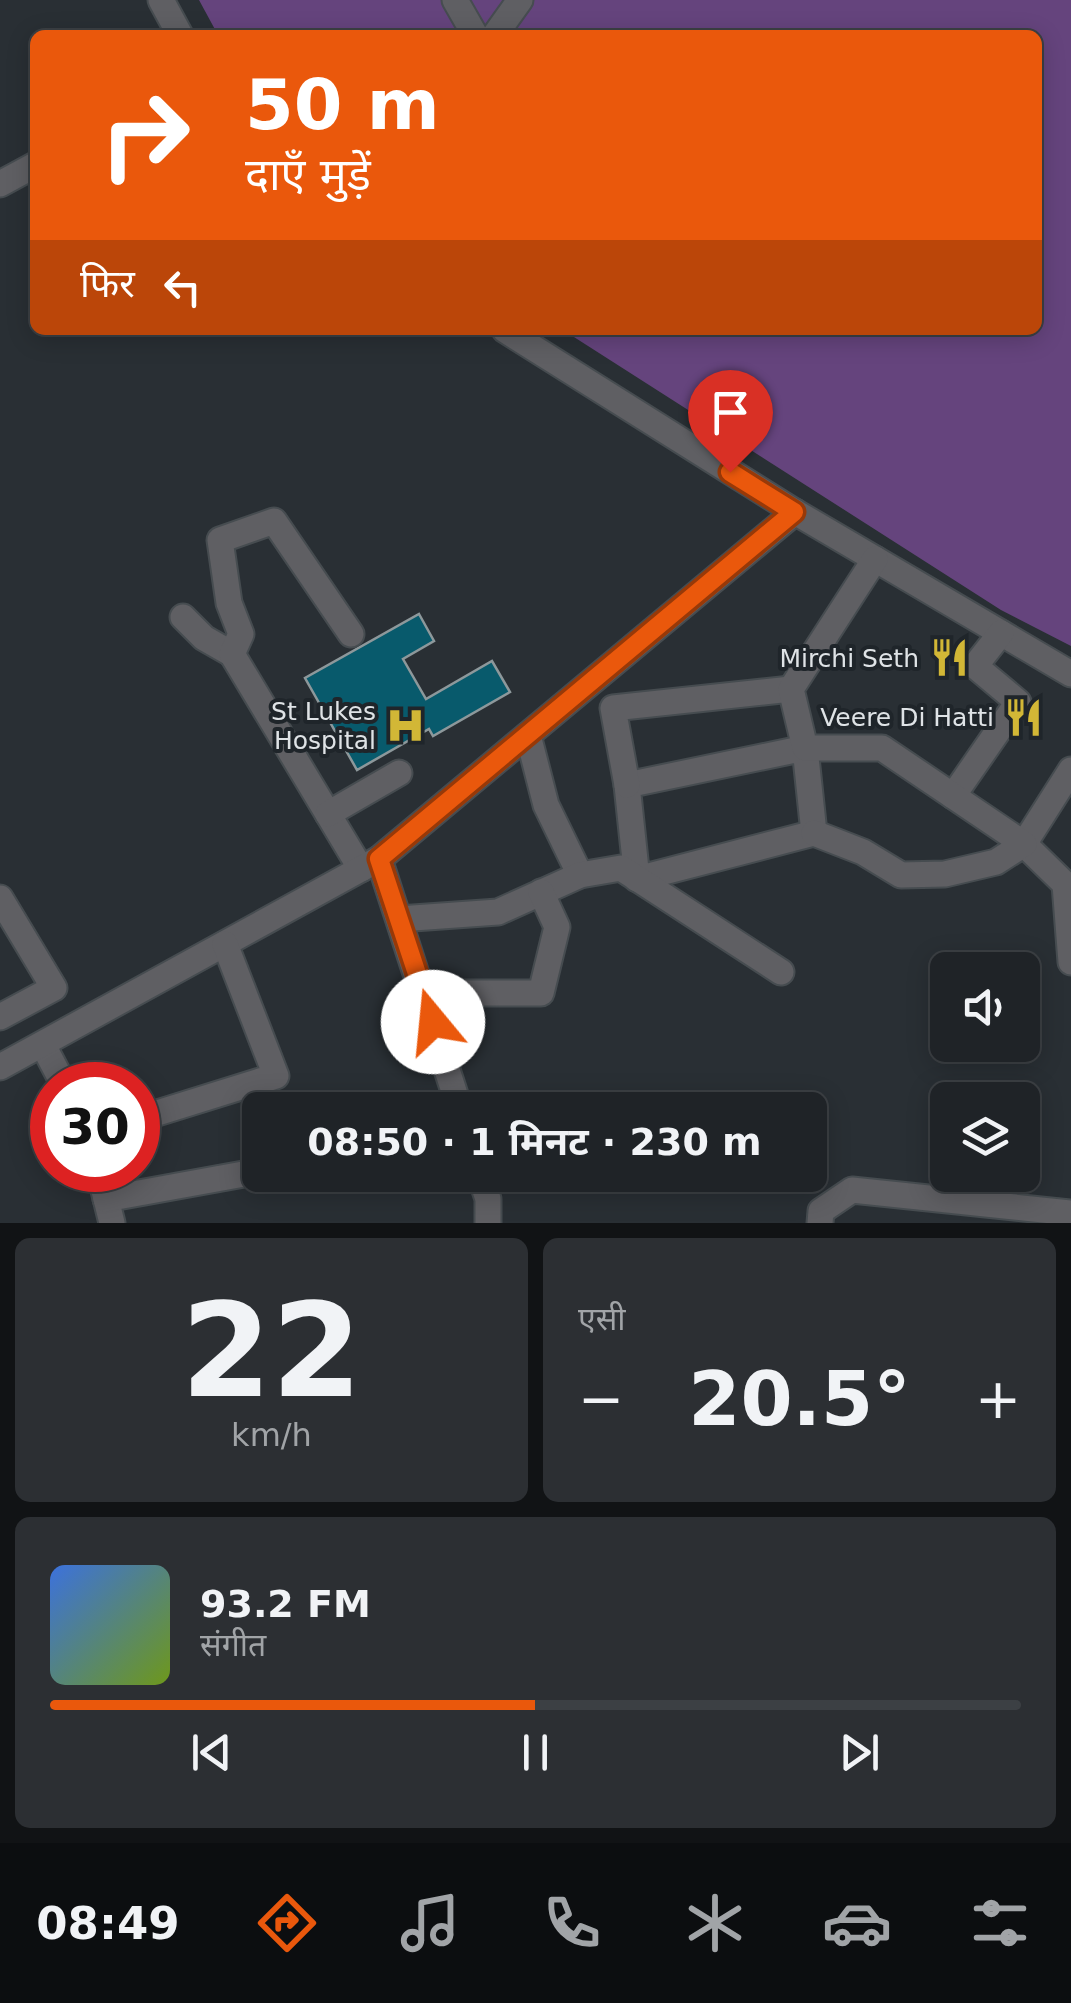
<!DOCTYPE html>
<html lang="hi">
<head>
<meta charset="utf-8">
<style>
	:root { --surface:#1f2327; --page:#2c2f33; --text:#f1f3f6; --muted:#a1a4a7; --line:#3c4044; --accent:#ea580c }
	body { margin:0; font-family:"DejaVu Sans","Noto Sans Devanagari",sans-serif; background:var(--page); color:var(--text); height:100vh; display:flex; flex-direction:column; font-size:38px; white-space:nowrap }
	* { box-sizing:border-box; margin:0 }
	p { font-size:32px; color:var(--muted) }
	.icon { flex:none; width:55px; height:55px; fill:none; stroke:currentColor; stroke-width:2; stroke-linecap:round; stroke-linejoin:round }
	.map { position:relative; height:1223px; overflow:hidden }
	.side { display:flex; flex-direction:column; gap:15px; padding:15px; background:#111315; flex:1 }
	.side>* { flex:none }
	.hud { position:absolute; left:30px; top:30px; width:1012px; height:305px; border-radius:15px; box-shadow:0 5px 25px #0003,0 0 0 2px var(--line); background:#ea580c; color:#fff; overflow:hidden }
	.controls { position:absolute; left:930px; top:952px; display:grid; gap:20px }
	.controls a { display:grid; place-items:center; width:110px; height:110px; border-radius:15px; background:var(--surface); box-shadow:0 5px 25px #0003,0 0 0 2px var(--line); font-size:50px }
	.speed { position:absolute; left:30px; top:1062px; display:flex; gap:20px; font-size:50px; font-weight:700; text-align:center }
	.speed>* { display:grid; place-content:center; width:130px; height:130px; border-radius:50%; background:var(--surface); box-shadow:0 5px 25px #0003,0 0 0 2px var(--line); line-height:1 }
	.speed .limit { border:15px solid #d22; background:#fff; color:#111 }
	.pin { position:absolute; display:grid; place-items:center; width:85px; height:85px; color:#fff; margin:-102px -42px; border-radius:50% 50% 50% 0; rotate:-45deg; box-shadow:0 0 10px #0007 }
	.pin .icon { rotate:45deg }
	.me { position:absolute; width:110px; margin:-55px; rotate:343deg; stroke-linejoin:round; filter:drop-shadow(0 0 8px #0008) }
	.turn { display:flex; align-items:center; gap:35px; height:210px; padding:0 50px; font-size:45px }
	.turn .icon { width:130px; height:130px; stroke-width:2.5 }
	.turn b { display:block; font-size:70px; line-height:85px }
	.then { display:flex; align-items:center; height:95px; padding:0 50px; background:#0003; gap:20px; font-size:38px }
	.big { font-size:75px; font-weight:700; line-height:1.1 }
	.side .tile { flex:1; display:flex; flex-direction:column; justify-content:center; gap:15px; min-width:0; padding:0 35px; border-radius:15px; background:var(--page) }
	.side .dial { align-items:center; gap:0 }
	.dial b { font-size:130px; line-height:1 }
	.song { display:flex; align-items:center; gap:30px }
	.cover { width:120px; height:120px; border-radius:15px; background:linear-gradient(135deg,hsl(220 70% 55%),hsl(80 70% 35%)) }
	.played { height:10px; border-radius:5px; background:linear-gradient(90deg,var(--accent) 50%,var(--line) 50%) }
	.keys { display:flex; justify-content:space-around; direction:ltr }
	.heat { display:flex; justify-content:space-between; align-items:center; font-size:55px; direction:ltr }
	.side .tiles { flex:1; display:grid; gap:15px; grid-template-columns:1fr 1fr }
	.tile:last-child { grid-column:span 2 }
	.trip { position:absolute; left:242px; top:1092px; width:585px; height:100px; border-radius:15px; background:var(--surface); box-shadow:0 5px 25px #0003,0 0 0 2px var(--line); font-weight:700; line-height:100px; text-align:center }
	.menu { display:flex; height:160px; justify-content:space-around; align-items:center; background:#0c0e10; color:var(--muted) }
	.menu .icon { width:70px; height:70px }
	.menu .selected { color:var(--accent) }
	.menu b { font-size:45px; color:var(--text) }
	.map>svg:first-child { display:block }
	.green { fill:#65447d }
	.building { fill:#085a6c; stroke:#8d989b; stroke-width:2.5 }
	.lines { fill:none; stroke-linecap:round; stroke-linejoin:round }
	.minor-casing { stroke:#464c50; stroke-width:29 }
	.minor { stroke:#5f5f63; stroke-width:25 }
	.route-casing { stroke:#983908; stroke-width:25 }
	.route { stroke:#ea580c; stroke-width:18 }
	.labels { text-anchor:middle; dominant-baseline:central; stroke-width:8; stroke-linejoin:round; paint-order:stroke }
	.poi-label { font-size:25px; fill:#dfe3e6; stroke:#1f252a; text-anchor:end }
</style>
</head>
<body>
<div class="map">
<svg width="1071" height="1223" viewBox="0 0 1071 1223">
	<rect width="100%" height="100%" fill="#292f34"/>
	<!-- green -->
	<path class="green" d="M 199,0 L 1071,0 L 1071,646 L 1001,610 L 563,330 L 1038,330 L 1038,35 L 218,35 Z"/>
	<!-- building -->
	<path class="building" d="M 419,614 L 434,641 L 403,659 L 426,699 L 492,661 L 510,692 L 433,736 L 429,729 L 357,770 L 305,678 Z"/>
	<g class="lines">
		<defs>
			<g id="minor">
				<path d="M 161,0 L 180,35"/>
				<path d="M 455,0 L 475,35"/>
				<path d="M 495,35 L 520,0"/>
				<path d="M 0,184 L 35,165"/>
				<path d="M 505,330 L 795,512 L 1071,674"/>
				<path d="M 183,617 L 204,638 L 232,654"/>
				<path d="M 351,634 L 274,521 L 220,540 L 229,603 L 241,634 L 232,654 L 361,869"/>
				<path d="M 528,735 L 546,805 L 580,875"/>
				<path d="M 805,748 L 814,833 L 637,879 L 627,785 Z"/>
				<path d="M 1071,770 L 1024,844 L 1065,884 L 1071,962"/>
				<path d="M 627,785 L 613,708 L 791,689"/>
				<path d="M 953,796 L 1018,702 L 975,666 L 1001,633"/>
				<path d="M 328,814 L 399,773"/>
				<path d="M 814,833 L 863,852 L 901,875 L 945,874 L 996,862 L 1024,844 L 882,748 L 805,748 L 791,689 L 875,559"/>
				<path d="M 379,859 L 460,1110"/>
				<path d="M 0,898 L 54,988 L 0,1017"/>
				<path d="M 399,919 L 498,912 L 580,875 L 621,868 L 781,972"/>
				<path d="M 424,993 L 541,993 L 557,927 L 541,892"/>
				<path d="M 43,1045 L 64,1085"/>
				<path d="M 0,1067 L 379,859 L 795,512"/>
				<path d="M 138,1119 L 276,1076 L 225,944"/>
				<path d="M 99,1170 L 112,1223"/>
				<path d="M 480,1175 L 488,1199 L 488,1223"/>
				<path d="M 106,1199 L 260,1171"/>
				<path d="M 820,1223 L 821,1211 L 852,1190 L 1071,1213"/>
			</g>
		</defs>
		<!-- minor casing -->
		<use href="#minor" class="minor-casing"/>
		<!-- minor -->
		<use href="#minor" class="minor"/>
	</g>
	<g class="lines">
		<defs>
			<path id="route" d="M 433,1022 L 379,859 L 794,512 L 730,472"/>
		</defs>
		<!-- route casing -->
		<use href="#route" class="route-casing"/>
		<!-- route -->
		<use href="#route" class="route"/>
	</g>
	<!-- icons -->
	<defs>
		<symbol id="restaurant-bare" viewBox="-9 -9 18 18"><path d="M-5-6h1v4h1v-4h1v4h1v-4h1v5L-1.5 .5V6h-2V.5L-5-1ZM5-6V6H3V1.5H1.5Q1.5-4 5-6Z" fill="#d2b736" stroke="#1f252a" stroke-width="2.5" paint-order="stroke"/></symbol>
		<symbol id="hospital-bare" viewBox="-9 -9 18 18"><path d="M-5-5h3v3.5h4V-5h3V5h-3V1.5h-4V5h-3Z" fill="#d2b736" stroke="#1f252a" stroke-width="2.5" paint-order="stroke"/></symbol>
	</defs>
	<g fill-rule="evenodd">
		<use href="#restaurant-bare" x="922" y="630" width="55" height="55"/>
		<use href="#restaurant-bare" x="996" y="690" width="55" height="55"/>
		<use href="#hospital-bare" x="378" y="698" width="55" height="55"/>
	</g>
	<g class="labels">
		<!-- poi labels -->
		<g class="poi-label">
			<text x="919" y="658">Mirchi Seth</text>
			<text x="376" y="711">St Lukes<tspan x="376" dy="29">Hospital</tspan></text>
			<text x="994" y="717">Veere Di Hatti</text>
		</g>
	</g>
</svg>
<div class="controls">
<a><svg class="icon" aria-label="sound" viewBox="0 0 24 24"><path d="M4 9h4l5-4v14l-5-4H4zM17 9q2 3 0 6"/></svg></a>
<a><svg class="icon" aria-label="layers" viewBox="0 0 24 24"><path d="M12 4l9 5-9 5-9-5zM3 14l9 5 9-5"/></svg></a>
</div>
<div class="speed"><div class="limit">30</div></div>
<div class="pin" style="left:730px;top:472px;background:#d93025"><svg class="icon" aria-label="arrive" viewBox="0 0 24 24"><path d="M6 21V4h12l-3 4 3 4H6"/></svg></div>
<svg class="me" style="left:433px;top:1022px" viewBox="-20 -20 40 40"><circle r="19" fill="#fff"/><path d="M0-13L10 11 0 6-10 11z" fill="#ea580c"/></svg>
<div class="trip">08:50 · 1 मिनट · 230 m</div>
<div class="hud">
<div class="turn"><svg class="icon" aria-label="right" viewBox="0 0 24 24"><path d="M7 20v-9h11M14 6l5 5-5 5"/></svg><div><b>50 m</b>दाएँ मुड़ें</div></div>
<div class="then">फिर<svg class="icon" aria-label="left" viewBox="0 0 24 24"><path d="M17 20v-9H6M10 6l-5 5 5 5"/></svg></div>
</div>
</div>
<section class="side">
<div class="tiles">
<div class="tile dial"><b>22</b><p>km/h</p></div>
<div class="tile"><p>एसी</p>
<div class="heat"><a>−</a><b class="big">20.5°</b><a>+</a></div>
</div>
<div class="tile">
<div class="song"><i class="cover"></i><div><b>93.2 FM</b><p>संगीत</p></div></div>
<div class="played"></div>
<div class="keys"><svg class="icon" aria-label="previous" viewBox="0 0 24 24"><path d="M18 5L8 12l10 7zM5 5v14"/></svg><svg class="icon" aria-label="pause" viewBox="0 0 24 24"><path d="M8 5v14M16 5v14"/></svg><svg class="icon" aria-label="next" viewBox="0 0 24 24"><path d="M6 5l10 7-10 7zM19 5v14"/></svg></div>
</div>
</div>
</section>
<nav class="menu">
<b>08:49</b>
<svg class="icon selected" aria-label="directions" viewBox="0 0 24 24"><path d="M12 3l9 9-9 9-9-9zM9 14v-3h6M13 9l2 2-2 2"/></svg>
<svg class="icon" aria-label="music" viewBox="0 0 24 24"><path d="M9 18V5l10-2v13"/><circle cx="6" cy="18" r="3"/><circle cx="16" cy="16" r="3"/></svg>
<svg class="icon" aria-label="phone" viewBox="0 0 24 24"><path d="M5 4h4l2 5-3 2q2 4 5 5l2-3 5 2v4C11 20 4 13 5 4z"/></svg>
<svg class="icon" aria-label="climate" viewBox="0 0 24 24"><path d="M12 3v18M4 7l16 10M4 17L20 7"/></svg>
<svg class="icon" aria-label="car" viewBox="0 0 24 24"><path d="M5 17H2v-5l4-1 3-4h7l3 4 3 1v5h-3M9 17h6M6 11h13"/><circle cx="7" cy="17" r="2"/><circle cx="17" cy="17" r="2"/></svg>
<svg class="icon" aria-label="filters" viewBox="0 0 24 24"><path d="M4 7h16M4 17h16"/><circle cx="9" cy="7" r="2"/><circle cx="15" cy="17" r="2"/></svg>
</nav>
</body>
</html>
